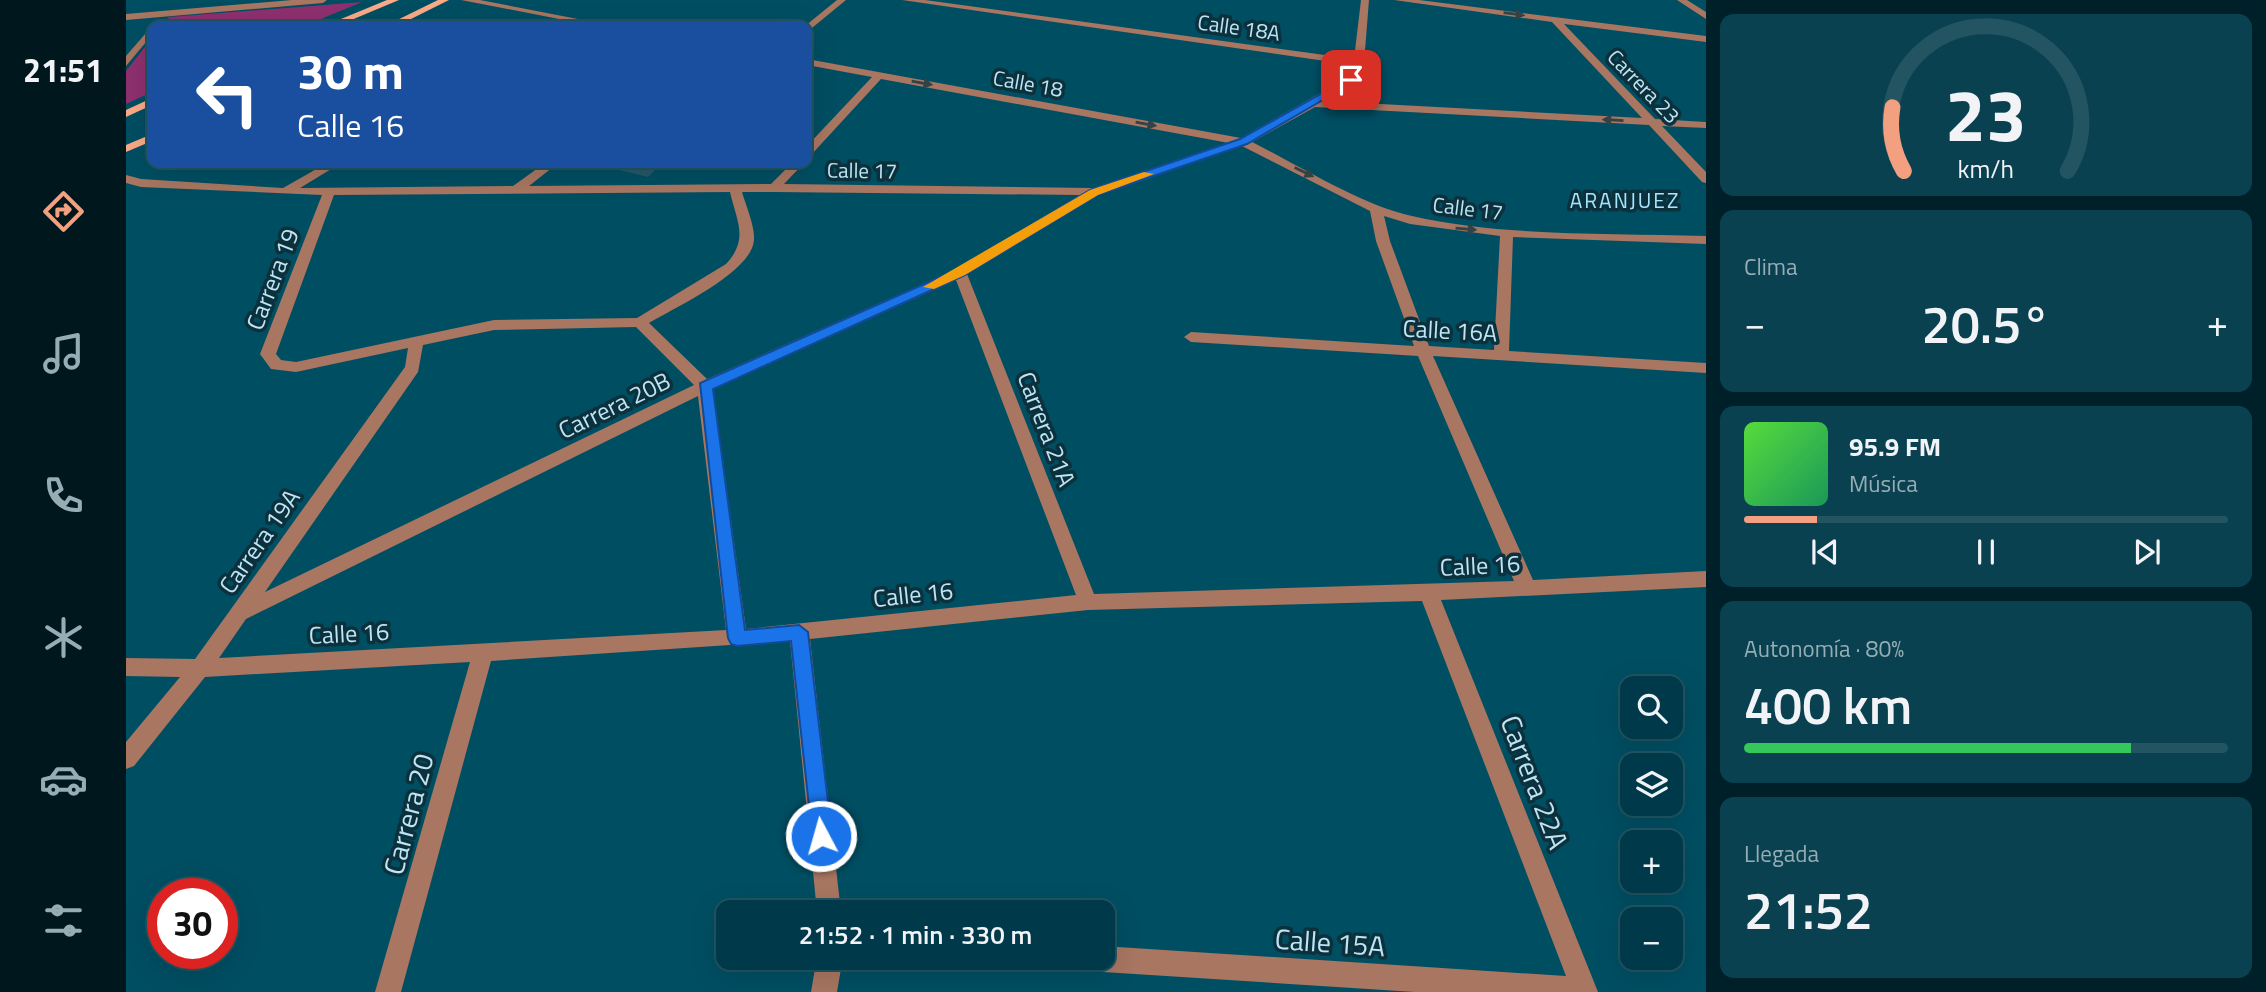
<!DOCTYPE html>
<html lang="es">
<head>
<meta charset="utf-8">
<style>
	:root { --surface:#003a4a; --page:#0a4151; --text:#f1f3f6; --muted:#95adb5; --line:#225462; --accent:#f2a07f }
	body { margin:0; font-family:"Titillium Web",sans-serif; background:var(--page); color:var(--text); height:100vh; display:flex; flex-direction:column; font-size:26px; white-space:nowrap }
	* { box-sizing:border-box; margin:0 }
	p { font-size:23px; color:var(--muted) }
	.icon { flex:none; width:38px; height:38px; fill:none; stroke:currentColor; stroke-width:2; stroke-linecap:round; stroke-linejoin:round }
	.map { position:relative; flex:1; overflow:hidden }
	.side { display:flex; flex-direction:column; gap:14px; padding:14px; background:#002029; width:560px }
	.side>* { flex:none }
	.banner { position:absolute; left:21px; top:21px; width:665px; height:147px; border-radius:14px; box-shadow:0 7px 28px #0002,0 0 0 2px var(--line); background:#1a4fa0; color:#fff; overflow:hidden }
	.buttons { position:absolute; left:1494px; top:676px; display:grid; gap:14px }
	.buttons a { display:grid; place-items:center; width:63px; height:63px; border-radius:14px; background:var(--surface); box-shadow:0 7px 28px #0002,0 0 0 2px var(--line); font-size:35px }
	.speed { position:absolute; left:21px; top:878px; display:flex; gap:14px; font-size:35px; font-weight:700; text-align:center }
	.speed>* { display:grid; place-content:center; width:91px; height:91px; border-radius:50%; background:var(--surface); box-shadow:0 7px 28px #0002,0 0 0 2px var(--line); line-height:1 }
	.speed .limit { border:10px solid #d22; background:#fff; color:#111 }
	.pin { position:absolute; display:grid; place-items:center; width:60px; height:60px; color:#fff; margin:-30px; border-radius:14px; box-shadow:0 4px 10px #0006 }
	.me { position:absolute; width:77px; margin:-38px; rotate:354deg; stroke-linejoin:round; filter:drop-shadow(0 0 5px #0008) }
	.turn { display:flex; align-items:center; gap:24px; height:147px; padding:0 35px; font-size:32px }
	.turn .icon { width:91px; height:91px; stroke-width:2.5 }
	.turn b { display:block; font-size:49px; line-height:60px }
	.big { font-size:52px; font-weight:600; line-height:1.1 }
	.side .card { flex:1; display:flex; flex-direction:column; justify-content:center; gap:10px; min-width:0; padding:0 24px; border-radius:14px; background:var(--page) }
	.side .dial { align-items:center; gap:0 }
	.dial svg { height:182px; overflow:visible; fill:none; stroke:var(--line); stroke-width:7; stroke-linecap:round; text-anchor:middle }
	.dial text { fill:var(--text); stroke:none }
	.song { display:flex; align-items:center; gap:21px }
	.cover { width:84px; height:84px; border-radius:10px; background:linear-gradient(135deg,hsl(110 70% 55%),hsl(150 70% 35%)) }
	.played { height:7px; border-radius:4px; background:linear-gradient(90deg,var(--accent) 15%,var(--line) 15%) }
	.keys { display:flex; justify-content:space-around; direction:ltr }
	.heat { display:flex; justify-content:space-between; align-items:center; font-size:38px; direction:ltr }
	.charge { height:10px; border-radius:5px; background:linear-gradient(90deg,#34c759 80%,var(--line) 0) }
	.trip { position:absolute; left:590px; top:900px; width:399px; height:70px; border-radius:14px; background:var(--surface); box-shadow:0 7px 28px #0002,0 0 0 2px var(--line); font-weight:600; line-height:70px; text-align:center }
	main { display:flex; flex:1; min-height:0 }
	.dock { display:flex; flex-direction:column; width:126px; justify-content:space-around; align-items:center; background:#00171e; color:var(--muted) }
	.dock .icon { width:49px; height:49px }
	.dock .active { color:var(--accent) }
	.dock b { font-size:32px; color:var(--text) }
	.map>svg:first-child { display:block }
	.built { fill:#25586a }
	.green { fill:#8e306f }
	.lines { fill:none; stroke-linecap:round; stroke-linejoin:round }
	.minor { fill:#a87661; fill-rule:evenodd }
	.major { fill:#fba987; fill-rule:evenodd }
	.oneway { fill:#334246 }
	.route { fill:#1a73e8; stroke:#114b97; stroke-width:2 }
	.slow { fill:#f59e0b }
	.labels { text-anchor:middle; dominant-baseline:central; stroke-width:7; stroke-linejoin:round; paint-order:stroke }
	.far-street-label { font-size:21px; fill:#bee5f4; stroke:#0c313d }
	.far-neighbourhood-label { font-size:21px; letter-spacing:2px; fill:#a5e6ff; stroke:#0c313d }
	.street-label { font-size:24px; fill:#bee5f4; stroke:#0c313d }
	.near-street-label { font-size:28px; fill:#bee5f4; stroke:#0c313d }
</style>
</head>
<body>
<main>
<nav class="dock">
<b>21:51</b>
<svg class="icon active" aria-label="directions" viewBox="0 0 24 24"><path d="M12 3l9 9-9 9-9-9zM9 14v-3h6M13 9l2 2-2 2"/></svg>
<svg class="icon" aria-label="music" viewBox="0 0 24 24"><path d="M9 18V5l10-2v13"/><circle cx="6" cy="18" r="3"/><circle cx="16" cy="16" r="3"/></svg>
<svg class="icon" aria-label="phone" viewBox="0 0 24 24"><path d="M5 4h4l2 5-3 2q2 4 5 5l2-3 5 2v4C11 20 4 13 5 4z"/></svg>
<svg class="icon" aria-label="climate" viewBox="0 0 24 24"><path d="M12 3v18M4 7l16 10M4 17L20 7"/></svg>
<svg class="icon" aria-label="car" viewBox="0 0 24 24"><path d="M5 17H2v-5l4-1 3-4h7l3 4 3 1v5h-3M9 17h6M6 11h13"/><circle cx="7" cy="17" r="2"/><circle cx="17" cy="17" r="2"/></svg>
<svg class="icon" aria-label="filters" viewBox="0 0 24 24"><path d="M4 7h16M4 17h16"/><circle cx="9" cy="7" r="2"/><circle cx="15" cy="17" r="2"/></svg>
</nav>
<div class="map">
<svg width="1580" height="992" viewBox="0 0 1580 992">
	<rect width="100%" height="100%" fill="#004e62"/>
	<!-- built -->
	<path class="built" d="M 465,163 L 536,163 L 522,177 Z"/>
	<!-- green -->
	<g class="green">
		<path d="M 236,2 L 178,26 L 35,26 L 43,17 Z"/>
		<path d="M 26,38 L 26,92 L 0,104 L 0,71 Z"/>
	</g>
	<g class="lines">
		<!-- minor -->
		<g class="minor">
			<path d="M 166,0 L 201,0 L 197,3 L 0,20 L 0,14 Z"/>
			<path d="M 335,0 L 354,0 L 488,26 L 469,26 Z"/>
			<path d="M 711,0 L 720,0 L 681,32 L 679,26 Z"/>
			<path d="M 776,0 L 799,0 L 1228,59 L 1235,0 L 1243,0 L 1238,63 L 1229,82 L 1198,101 L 1516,118 L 1426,22 L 1268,0 L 1293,0 L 1580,36 L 1580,42 L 1438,24 L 1529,119 L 1580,122 L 1580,128 L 1536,126 L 1580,172 L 1580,183 L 1576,182 L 1523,125 L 1189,107 L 1126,142 C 1172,165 1237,206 1286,216 C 1379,237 1484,233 1580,236 L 1580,244 L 1387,237 L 1383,351 L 1580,363 L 1580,373 L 1307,356 L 1407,580 L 1580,571 L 1580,587 L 1315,600 L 1472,992 L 1289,992 L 946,970 L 937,966 L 933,957 L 976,957 L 976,946 L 1440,976 L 1296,601 L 962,610 L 684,639 L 715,912 L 691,912 L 664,641 L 365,661 L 275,992 L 249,992 L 344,662 L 79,677 L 8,766 L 0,769 L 0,742 L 54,677 L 0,676 L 0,658 L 69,659 L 279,367 L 282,348 L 170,372 L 145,369 L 134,354 L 196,195 L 15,187 L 0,183 L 0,175 L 15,179 L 157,188 L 201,163 L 215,163 L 174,188 L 387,186 L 419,163 L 432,163 L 403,186 L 645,184 L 666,163 L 678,163 L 658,184 L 967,188 L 1103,143 L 755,79 L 685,155 L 681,156 L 681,146 L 746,77 L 681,65 L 681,59 L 1115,138 L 1221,78 L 1227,65 ZM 1116,146 L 1244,211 L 1250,241 L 1288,346 L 1065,332 L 1058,337 L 1065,342 L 1292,356 L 1388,581 L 968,594 L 841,274 L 972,195 ZM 604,192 C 611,222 623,239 600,264 L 511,318 L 368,320 L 170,362 L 155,360 L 150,354 L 208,195 ZM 616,192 L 648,192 L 954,195 L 829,270 L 581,379 L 523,323 C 550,307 626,272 628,240 C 629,226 620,206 616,192 ZM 1258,216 L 1284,224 L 1374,236 L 1368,350 L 1303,346 L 1264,241 ZM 830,280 L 950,595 L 620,629 L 587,389 ZM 510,327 L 568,385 L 139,592 L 292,372 L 297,345 L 368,330 ZM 572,396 L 600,630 L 93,658 L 120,619 Z"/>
			<path d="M 1551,0 L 1561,0 L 1580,12 L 1580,19 Z"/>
			<path d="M 26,26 L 26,35 L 0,66 L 0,56 Z"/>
			<path d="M 691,957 L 717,957 L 711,992 L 685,992 Z"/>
		</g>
		<!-- major -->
		<g class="major">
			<path d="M 261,0 L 273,0 L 211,26 L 198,26 Z"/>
			<path d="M 312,0 L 323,0 L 271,26 L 259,26 Z"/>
			<path d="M 26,98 L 26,105 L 0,117 L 0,110 Z"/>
			<path d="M 26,134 L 26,141 L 0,152 L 0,145 Z"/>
		</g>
	</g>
	<!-- one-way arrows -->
	<defs><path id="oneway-solid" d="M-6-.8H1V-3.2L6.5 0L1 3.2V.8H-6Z" transform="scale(1.75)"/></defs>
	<g class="oneway">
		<use href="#oneway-solid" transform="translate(1388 14) rotate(7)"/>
		<use href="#oneway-solid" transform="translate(796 83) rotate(10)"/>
		<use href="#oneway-solid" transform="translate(1487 120) rotate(-177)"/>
		<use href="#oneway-solid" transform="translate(1020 124) rotate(10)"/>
		<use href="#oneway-solid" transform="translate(1178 172) rotate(26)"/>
		<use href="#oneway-solid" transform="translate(1340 229) rotate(5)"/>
	</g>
	<!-- route -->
	<path class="route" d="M 1225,77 L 1228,82 L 1121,144 L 972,195 L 839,275 L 587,389 L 619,630 L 673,625 L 682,632 L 706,836 L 702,843 L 695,846 L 687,843 L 665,641 L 611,646 L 605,644 L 602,638 L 574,383 L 830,270 L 964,190 L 1114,139 Z"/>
	<!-- slow -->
	<path class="slow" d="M 1018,172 L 1028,174 L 972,195 L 839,275 L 808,289 L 797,287 L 964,190 Z"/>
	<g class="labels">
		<!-- far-street labels -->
		<g class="far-street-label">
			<text transform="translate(1113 27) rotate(8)">Calle 18A</text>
			<text transform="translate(902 83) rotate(10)">Calle 18</text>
			<text transform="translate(1518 86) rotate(46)">Carrera 23</text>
			<text transform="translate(736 170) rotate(1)">Calle 17</text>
			<text transform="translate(1342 208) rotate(7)">Calle 17</text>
		</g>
		<!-- far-neighbourhood labels -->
		<g class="far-neighbourhood-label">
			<text x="1499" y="200">ARANJUEZ</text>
		</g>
		<!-- street labels -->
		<g class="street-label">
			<text transform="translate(146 279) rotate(-69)">Carrera 19</text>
			<text transform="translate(1324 330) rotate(3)">Calle 16A</text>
			<text transform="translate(488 405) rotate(-26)">Carrera 20B</text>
			<text transform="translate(921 429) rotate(69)">Carrera 21A</text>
			<text transform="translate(133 541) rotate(-55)">Carrera 19A</text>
			<text transform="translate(1354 565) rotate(-3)">Calle 16</text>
			<text transform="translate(787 594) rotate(-6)">Calle 16</text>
			<text transform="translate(223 633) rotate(-3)">Calle 16</text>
		</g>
		<!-- near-street labels -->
		<g class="near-street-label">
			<text transform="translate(1409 782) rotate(69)">Carrera 22A</text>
			<text transform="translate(282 814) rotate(-75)">Carrera 20</text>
			<text transform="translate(1204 942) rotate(4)">Calle 15A</text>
		</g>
	</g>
</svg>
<div class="buttons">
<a><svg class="icon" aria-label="search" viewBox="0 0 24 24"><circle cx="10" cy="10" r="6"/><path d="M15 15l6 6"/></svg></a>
<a><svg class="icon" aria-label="layers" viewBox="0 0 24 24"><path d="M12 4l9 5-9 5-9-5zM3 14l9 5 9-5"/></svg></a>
<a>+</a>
<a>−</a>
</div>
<div class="speed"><div class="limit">30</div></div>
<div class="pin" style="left:1225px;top:80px;background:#d93025"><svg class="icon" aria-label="arrive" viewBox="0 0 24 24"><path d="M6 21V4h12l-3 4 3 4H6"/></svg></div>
<svg class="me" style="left:695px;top:836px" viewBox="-20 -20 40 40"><circle r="17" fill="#1a73e8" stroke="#fff" stroke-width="3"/><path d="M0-11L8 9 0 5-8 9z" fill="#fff"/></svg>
<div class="trip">21:52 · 1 min · 330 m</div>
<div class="banner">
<div class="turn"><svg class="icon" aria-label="left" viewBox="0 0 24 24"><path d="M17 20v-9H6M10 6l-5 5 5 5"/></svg><div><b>30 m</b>Calle 16</div></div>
</div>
</div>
<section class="side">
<div class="card dial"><svg viewBox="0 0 100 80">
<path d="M14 69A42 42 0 1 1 86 69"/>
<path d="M14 69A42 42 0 0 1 9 41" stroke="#f2a07f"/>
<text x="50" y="56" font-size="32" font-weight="700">23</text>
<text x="50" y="72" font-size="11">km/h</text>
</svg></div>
<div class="card"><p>Clima</p>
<div class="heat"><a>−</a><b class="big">20.5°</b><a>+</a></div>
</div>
<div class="card">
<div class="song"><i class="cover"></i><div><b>95.9 FM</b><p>Música</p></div></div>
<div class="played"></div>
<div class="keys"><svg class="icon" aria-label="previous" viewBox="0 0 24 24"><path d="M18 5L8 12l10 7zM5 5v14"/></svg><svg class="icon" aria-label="pause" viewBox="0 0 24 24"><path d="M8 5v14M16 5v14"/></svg><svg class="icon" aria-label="next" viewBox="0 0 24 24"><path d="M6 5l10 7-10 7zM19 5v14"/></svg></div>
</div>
<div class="card"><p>Autonomía · 80%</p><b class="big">400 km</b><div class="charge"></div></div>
<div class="card"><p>Llegada</p><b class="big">21:52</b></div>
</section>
</main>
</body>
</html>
